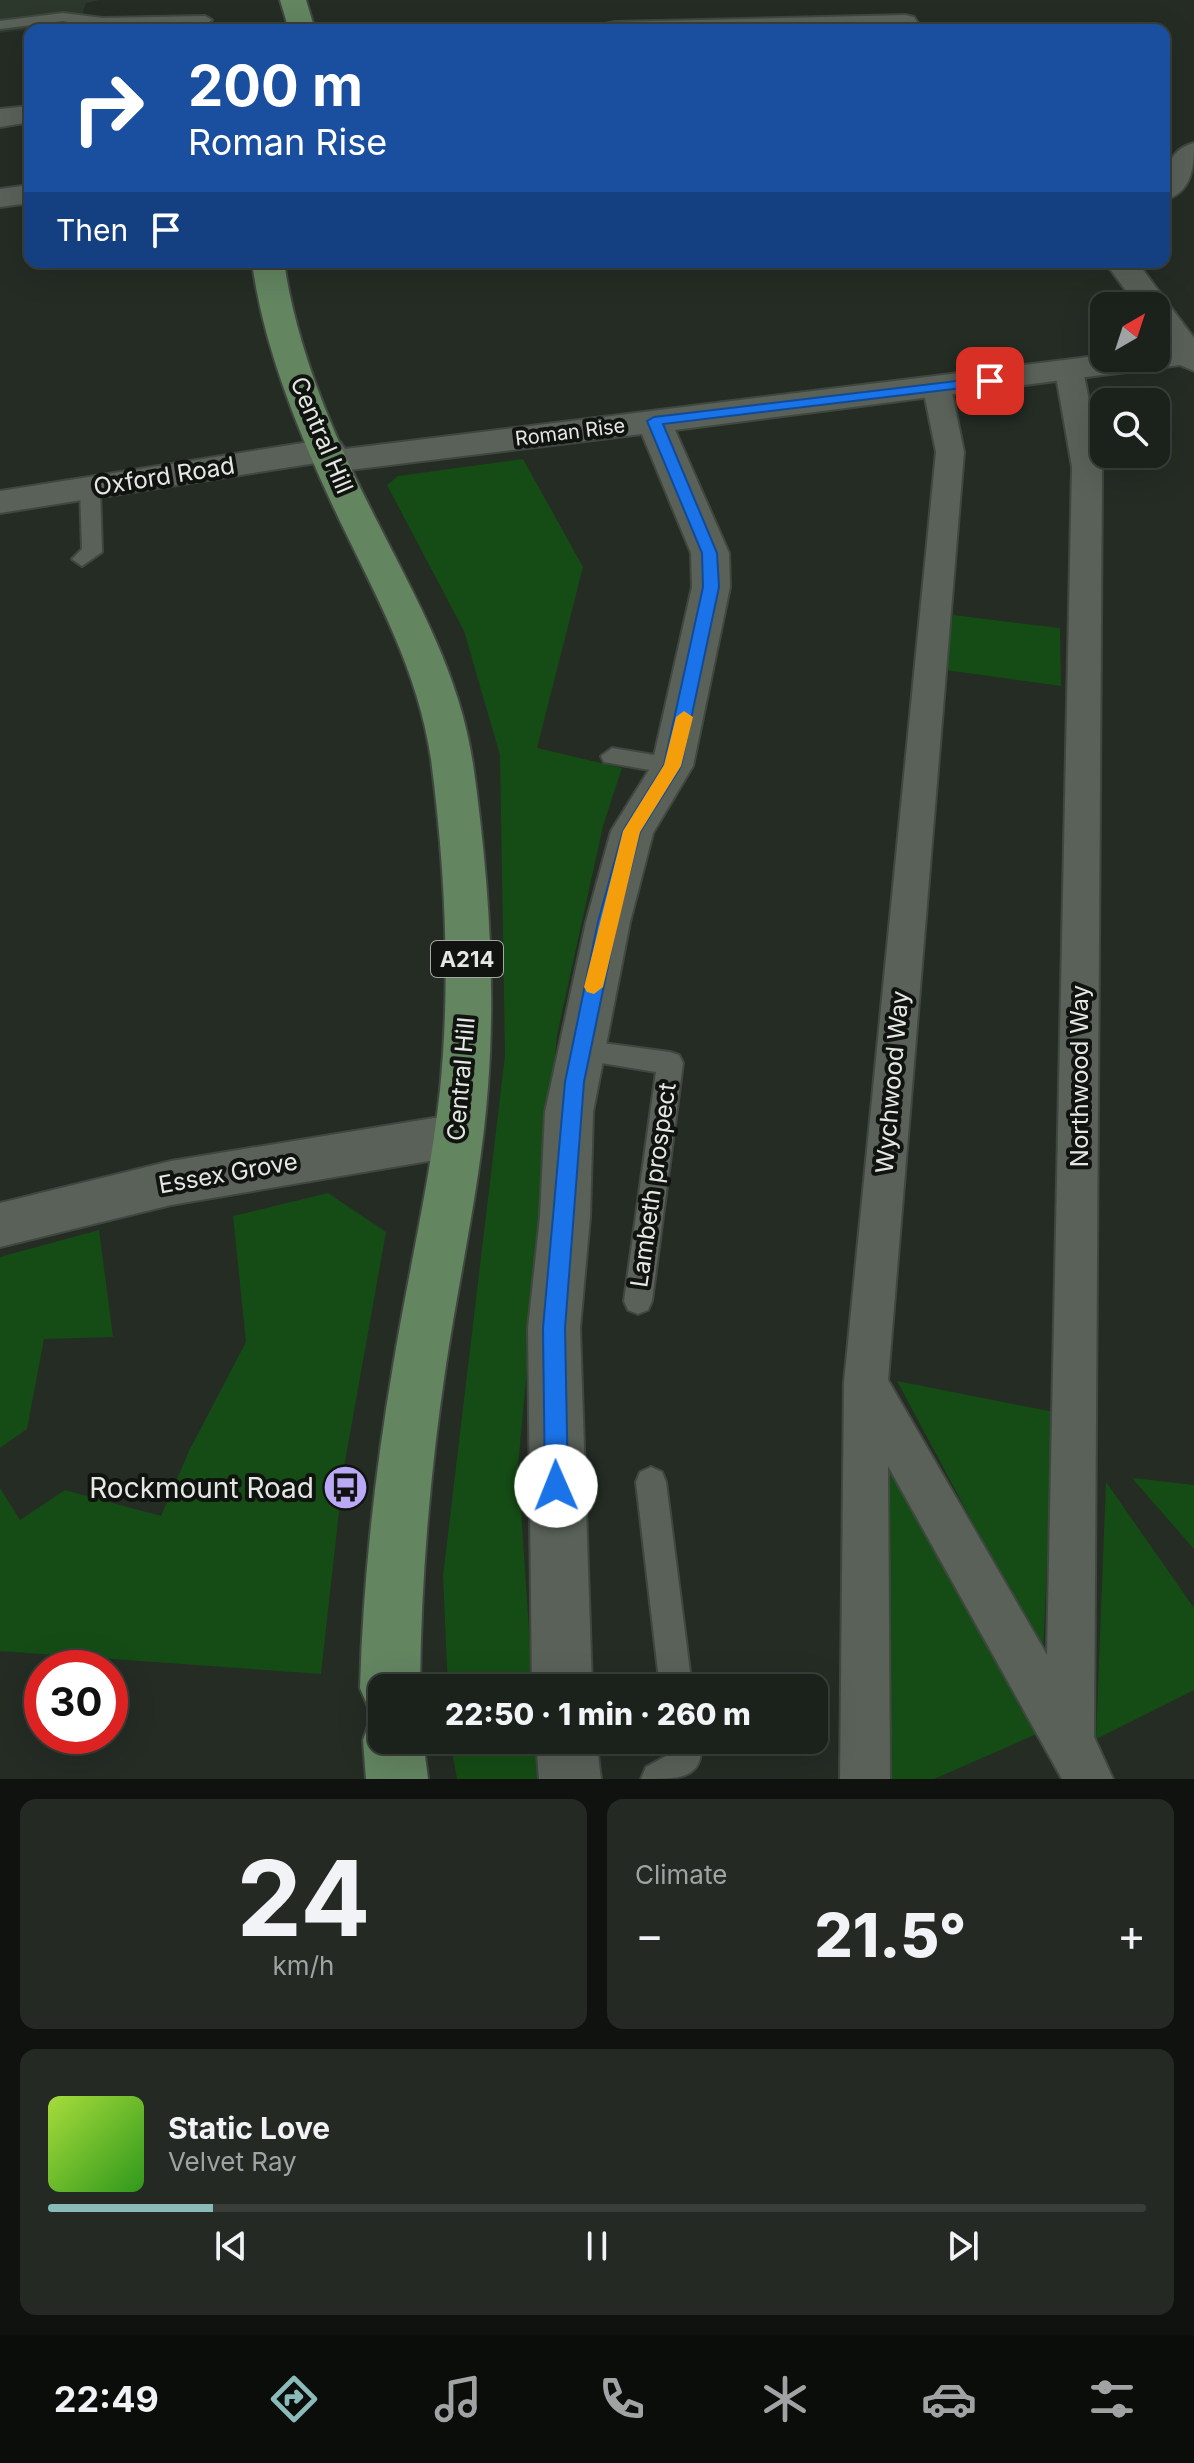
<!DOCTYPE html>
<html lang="en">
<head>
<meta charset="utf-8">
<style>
	:root { --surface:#1b211b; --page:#242924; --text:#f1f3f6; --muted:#a0a3a3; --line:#393e3a; --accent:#8bbbb9 }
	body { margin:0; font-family:Inter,sans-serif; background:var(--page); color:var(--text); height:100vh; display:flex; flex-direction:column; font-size:30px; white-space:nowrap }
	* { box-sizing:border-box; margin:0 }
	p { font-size:26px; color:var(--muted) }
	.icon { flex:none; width:44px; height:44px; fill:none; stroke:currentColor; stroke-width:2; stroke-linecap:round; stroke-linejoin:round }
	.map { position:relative; height:1779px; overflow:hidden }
	.drawer { display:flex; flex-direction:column; gap:20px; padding:20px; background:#0f120f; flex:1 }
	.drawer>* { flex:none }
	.banner { position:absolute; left:24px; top:24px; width:1146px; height:244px; border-radius:16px; box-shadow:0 8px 32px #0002,0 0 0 2px var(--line); background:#1a4fa0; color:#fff; overflow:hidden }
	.needle { width:52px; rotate:39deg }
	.fabs { position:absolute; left:1090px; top:292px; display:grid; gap:16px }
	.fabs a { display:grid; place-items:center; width:80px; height:80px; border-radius:16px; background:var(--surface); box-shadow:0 8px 32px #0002,0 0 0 2px var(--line); font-size:40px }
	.speed { position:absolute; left:24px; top:1650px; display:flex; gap:16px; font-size:40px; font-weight:700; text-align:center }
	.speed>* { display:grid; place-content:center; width:104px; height:104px; border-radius:50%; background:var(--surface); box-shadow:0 8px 32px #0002,0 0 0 2px var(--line); line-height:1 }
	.speed .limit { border:12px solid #d22; background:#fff; color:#111 }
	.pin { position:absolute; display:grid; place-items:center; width:68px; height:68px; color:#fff; margin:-34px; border-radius:16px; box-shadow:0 4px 12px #0006 }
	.me { position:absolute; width:88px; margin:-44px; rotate:359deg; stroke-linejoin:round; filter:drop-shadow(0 0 6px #0008) }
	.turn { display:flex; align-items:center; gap:28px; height:168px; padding:0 32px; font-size:36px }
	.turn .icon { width:104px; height:104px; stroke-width:2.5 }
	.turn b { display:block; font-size:56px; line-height:68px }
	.then { display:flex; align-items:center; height:76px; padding:0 32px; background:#0003; gap:16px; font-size:30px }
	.big { font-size:60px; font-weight:800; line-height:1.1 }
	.drawer .tile { flex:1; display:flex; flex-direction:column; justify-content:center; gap:12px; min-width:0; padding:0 28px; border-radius:16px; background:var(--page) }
	.drawer .dial { align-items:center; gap:0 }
	.dial b { font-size:104px; line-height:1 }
	.song { display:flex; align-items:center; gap:24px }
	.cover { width:96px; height:96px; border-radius:12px; background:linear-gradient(135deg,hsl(80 70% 55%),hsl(110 70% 35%)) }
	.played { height:8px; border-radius:4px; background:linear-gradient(90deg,var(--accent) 15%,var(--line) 15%) }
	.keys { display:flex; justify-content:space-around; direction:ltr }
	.heat { display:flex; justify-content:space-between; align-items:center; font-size:44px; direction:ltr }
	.drawer .tiles { flex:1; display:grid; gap:20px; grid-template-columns:1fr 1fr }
	.tile:last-child { grid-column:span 2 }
	.trip { position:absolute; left:368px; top:1674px; width:460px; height:80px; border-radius:16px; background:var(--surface); box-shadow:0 8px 32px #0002,0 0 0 2px var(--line); font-weight:800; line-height:80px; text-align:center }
	.tabs { display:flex; height:128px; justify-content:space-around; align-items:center; background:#0b0d0b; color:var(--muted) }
	.tabs .icon { width:56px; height:56px }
	.tabs .on { color:var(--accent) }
	.tabs b { font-size:36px; color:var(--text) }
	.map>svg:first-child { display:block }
	.built { fill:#2d382c }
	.green { fill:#154c15 }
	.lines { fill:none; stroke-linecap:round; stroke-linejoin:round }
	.service-casing { stroke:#404740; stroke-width:4 }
	.pedestrian-casing { stroke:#404740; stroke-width:4 }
	.minor-casing { stroke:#404740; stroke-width:4 }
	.tertiary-casing { stroke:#404740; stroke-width:4 }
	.primary-casing { stroke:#404740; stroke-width:4 }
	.service { fill:#596158; fill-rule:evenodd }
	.pedestrian { fill:#596158; fill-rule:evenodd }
	.minor { fill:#596158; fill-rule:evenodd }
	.tertiary { fill:#596158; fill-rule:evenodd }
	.primary { fill:#638560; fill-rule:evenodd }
	.route { fill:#1a73e8; stroke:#114b97; stroke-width:2 }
	.slow { fill:#f59e0b }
	.labels { text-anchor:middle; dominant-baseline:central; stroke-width:8; stroke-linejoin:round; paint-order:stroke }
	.far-street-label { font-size:20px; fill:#e3e8e2; stroke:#10130f }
	.shield { fill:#10130f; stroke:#a4a8a3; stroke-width:2 }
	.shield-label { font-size:22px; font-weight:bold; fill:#e3e8e2 }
	.street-label { font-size:24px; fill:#e3e8e2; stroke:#10130f }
	.near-poi-label { font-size:28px; fill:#e3e8e2; stroke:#10130f; text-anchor:end }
</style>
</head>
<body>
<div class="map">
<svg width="1194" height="1779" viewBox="0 0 1194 1779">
	<rect width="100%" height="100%" fill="#242c24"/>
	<!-- built -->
	<path class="built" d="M 0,0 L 100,0 L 86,3 L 79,23 L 0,33 Z"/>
	<!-- green -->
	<g class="green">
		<path d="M 523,459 L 583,567 L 537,748 L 622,768 L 603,826 L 557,1035 L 518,1467 L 533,1688 L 448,1688 L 443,1576 L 505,1056 L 500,755 L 464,631 L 387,485 L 398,476 Z"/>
		<path d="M 953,615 L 1060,628 L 1061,686 L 945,670 Z"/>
		<path d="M 328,1193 L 386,1232 L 344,1467 L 321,1674 L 0,1651 L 0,1488 L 20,1520 L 65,1490 L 161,1516 L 189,1451 L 246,1342 L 233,1216 Z"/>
		<path d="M 99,1230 L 113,1337 L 44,1339 L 27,1429 L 0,1448 L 0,1257 Z"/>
		<path d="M 897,1381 L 1054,1412 L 1043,1654 Z"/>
		<path d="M 882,1442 L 1039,1733 L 934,1779 L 885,1779 Z"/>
		<path d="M 1132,1478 L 1194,1485 L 1194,1549 Z"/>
		<path d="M 1106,1482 L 1194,1608 L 1194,1690 L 1096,1739 Z"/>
		<path d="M 450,1740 L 537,1740 L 539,1779 L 457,1779 Z"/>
	</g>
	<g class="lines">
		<defs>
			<g id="service">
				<path d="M 63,13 L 103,18 L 205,16 L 212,20 L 205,24 L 111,26 L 111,30 L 63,21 L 0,29 L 0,21 Z"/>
				<path d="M 90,482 L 100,488 L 102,552 L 82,566 L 72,559 L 82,549 L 80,488 Z"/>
				<path d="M 612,748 L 672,758 L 683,766 L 672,774 L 604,762 L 601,756 Z"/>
				<path d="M 580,1040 L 670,1052 L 679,1055 L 683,1063 L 652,1301 L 648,1310 L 638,1314 L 628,1310 L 624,1301 L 656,1072 L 571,1058 L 567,1051 L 571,1044 Z"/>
				<path d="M 651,1467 L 662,1472 L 666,1482 L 692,1688 L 660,1688 L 636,1482 L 640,1472 Z"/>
				<path d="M 666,1740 L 700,1740 C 706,1779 680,1779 641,1779 L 646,1767 L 668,1755 Z"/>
			</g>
			<path id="pedestrian" d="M 1069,362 L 1079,364 L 1083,370 L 1102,467 L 1094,1737 L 1113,1779 L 1062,1779 L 888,1466 L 890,1779 L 840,1779 L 844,1383 L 936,452 L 923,388 L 927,382 L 947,382 L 951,388 L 964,452 L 888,1380 L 1047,1655 L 1072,467 L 1055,370 L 1059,364 Z"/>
			<g id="minor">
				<path d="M 905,15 L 914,17 L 918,23 L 914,29 L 602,30 L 605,24 L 615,22 Z"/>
				<path d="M 30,106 L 30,122 L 0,127 L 0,109 Z"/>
				<path d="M 1194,143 C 1194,167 1192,193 1164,200 C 1164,176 1166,150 1194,143 Z"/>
				<path d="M 1105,262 L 1137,262 L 1194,338 L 1194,371 L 1180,365 L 675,430 L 729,553 L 730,587 L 693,766 L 653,833 L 630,922 L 593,1112 L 590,1217 L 580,1328 L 592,1688 L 532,1688 L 528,1328 L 540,1217 L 545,1112 L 586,922 L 611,831 L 652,765 L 692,587 L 691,553 L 642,434 L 333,472 L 320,469 L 316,463 L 0,513 L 0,491 L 328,439 L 340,442 L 345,449 L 1104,355 L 1156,358 L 1156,348 L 1167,347 L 1156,332 L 1156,306 L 1137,306 Z"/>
				<path d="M 458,1114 L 475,1120 L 482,1135 L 475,1150 L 458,1156 L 171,1205 L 0,1247 L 0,1203 L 171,1161 Z"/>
				<path d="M 536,1740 L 596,1740 L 601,1779 L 539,1779 Z"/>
			</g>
			<path id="tertiary" d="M 30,185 L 30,203 L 0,207 L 0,189 Z"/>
			<g id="primary">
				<path d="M 280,0 L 306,0 L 315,30 L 289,30 Z"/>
				<path d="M 252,262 L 284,262 C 297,353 337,443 379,525 C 418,602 460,676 473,764 C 488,870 496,980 488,1087 C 481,1181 460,1272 446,1365 C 430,1472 421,1580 420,1688 L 382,1688 L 382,1740 L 423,1740 L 428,1779 L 366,1779 L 363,1740 L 371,1718 L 381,1714 L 369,1709 L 360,1688 C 363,1580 375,1472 393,1366 C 408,1274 430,1183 440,1090 C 451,981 445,867 431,759 C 418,671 377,598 339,519 C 301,438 264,351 252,262 Z"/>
			</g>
		</defs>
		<!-- service casing -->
		<use href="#service" class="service-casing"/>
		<!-- pedestrian casing -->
		<use href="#pedestrian" class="pedestrian-casing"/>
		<!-- minor casing -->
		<use href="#minor" class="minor-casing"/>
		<!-- tertiary casing -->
		<use href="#tertiary" class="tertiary-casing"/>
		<!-- primary casing -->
		<use href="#primary" class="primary-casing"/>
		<!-- service -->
		<use href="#service" class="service"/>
		<!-- pedestrian -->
		<use href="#pedestrian" class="pedestrian"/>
		<!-- minor -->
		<use href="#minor" class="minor"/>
		<!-- tertiary -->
		<use href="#tertiary" class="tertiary"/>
		<!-- primary -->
		<use href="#primary" class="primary"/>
	</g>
	<!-- route -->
	<path class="route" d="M 990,377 L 997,381 L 995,384 L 663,424 L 717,553 L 719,587 L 681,766 L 640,832 L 617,922 L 584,1082 L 565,1328 L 568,1486 L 565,1494 L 556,1497 L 548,1494 L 545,1486 L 543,1328 L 565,1082 L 598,922 L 623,831 L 664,765 L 703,587 L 702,553 L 647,421 L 654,417 Z"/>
	<!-- slow -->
	<path class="slow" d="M 684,711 L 693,717 L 681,766 L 640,832 L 603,987 L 594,994 L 587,992 L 584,987 L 623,831 L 664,765 L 676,717 Z"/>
	<!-- icons -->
	<defs>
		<symbol id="bus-disc" viewBox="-11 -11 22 22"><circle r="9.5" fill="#baaaf6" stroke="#10130f"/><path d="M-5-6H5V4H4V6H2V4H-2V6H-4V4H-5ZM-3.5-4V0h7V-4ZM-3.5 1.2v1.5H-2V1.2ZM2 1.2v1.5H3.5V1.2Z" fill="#111"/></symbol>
	</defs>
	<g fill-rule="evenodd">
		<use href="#bus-disc" x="320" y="1462" width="51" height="51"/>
	</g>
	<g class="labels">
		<!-- far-street labels -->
		<g class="far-street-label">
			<text transform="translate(570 432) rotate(-7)">Roman Rise</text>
		</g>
		<!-- shield labels -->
		<rect class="shield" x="431" y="941" width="72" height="36" rx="6"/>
		<g class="shield-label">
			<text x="467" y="959">A214</text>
		</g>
		<!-- street labels -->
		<g class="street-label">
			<text transform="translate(322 435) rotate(67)">Central Hill</text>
			<text transform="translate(164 476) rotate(-9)">Oxford Road</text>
			<text transform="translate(1079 1076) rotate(-90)">Northwood Way</text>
			<text transform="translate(461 1079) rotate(-85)">Central Hill</text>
			<text transform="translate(892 1082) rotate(-85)">Wychwood Way</text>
			<text transform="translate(228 1173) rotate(-10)">Essex Grove</text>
			<text transform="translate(653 1185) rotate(-82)">Lambeth prospect</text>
		</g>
		<!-- near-poi labels -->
		<g class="near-poi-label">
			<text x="314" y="1488">Rockmount Road</text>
		</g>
	</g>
</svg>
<div class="fabs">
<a><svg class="needle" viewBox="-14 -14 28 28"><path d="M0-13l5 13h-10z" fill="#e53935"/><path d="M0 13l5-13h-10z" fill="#a0a3a3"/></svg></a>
<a><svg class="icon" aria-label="search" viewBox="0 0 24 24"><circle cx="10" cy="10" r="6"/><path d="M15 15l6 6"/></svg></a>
</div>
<div class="speed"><div class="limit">30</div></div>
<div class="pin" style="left:990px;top:381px;background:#d93025"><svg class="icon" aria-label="arrive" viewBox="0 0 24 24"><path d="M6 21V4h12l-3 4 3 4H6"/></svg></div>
<svg class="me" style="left:556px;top:1486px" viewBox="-20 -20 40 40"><circle r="19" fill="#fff"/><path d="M0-13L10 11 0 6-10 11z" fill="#1a73e8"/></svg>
<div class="trip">22:50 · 1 min · 260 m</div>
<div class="banner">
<div class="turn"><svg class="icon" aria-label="right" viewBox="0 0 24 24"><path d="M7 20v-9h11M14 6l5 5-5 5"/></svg><div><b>200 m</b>Roman Rise</div></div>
<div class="then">Then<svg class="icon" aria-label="arrive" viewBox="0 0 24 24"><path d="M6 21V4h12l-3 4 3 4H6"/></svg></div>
</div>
</div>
<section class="drawer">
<div class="tiles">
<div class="tile dial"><b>24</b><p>km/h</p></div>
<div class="tile"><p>Climate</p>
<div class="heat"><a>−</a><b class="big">21.5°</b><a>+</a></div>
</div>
<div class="tile">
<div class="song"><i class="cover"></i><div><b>Static Love</b><p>Velvet Ray</p></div></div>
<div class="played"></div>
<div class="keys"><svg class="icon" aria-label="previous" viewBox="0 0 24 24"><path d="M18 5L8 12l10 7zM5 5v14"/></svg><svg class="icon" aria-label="pause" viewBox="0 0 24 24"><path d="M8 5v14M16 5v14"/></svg><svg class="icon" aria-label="next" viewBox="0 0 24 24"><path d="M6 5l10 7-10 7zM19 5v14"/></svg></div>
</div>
</div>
</section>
<nav class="tabs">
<b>22:49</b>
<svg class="icon on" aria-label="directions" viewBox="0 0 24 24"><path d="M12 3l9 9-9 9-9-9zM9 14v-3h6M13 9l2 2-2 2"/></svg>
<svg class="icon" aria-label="music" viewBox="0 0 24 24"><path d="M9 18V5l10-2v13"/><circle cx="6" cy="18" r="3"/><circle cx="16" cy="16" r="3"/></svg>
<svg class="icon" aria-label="phone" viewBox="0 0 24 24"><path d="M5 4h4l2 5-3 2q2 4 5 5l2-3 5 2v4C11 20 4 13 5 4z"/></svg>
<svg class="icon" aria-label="climate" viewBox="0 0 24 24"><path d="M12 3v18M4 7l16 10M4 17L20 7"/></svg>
<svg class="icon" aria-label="car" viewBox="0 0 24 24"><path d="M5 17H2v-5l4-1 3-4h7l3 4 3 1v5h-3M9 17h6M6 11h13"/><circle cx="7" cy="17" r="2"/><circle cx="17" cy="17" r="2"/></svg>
<svg class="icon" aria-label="filters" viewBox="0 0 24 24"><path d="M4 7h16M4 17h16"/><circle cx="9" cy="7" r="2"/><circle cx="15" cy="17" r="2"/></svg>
</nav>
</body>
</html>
